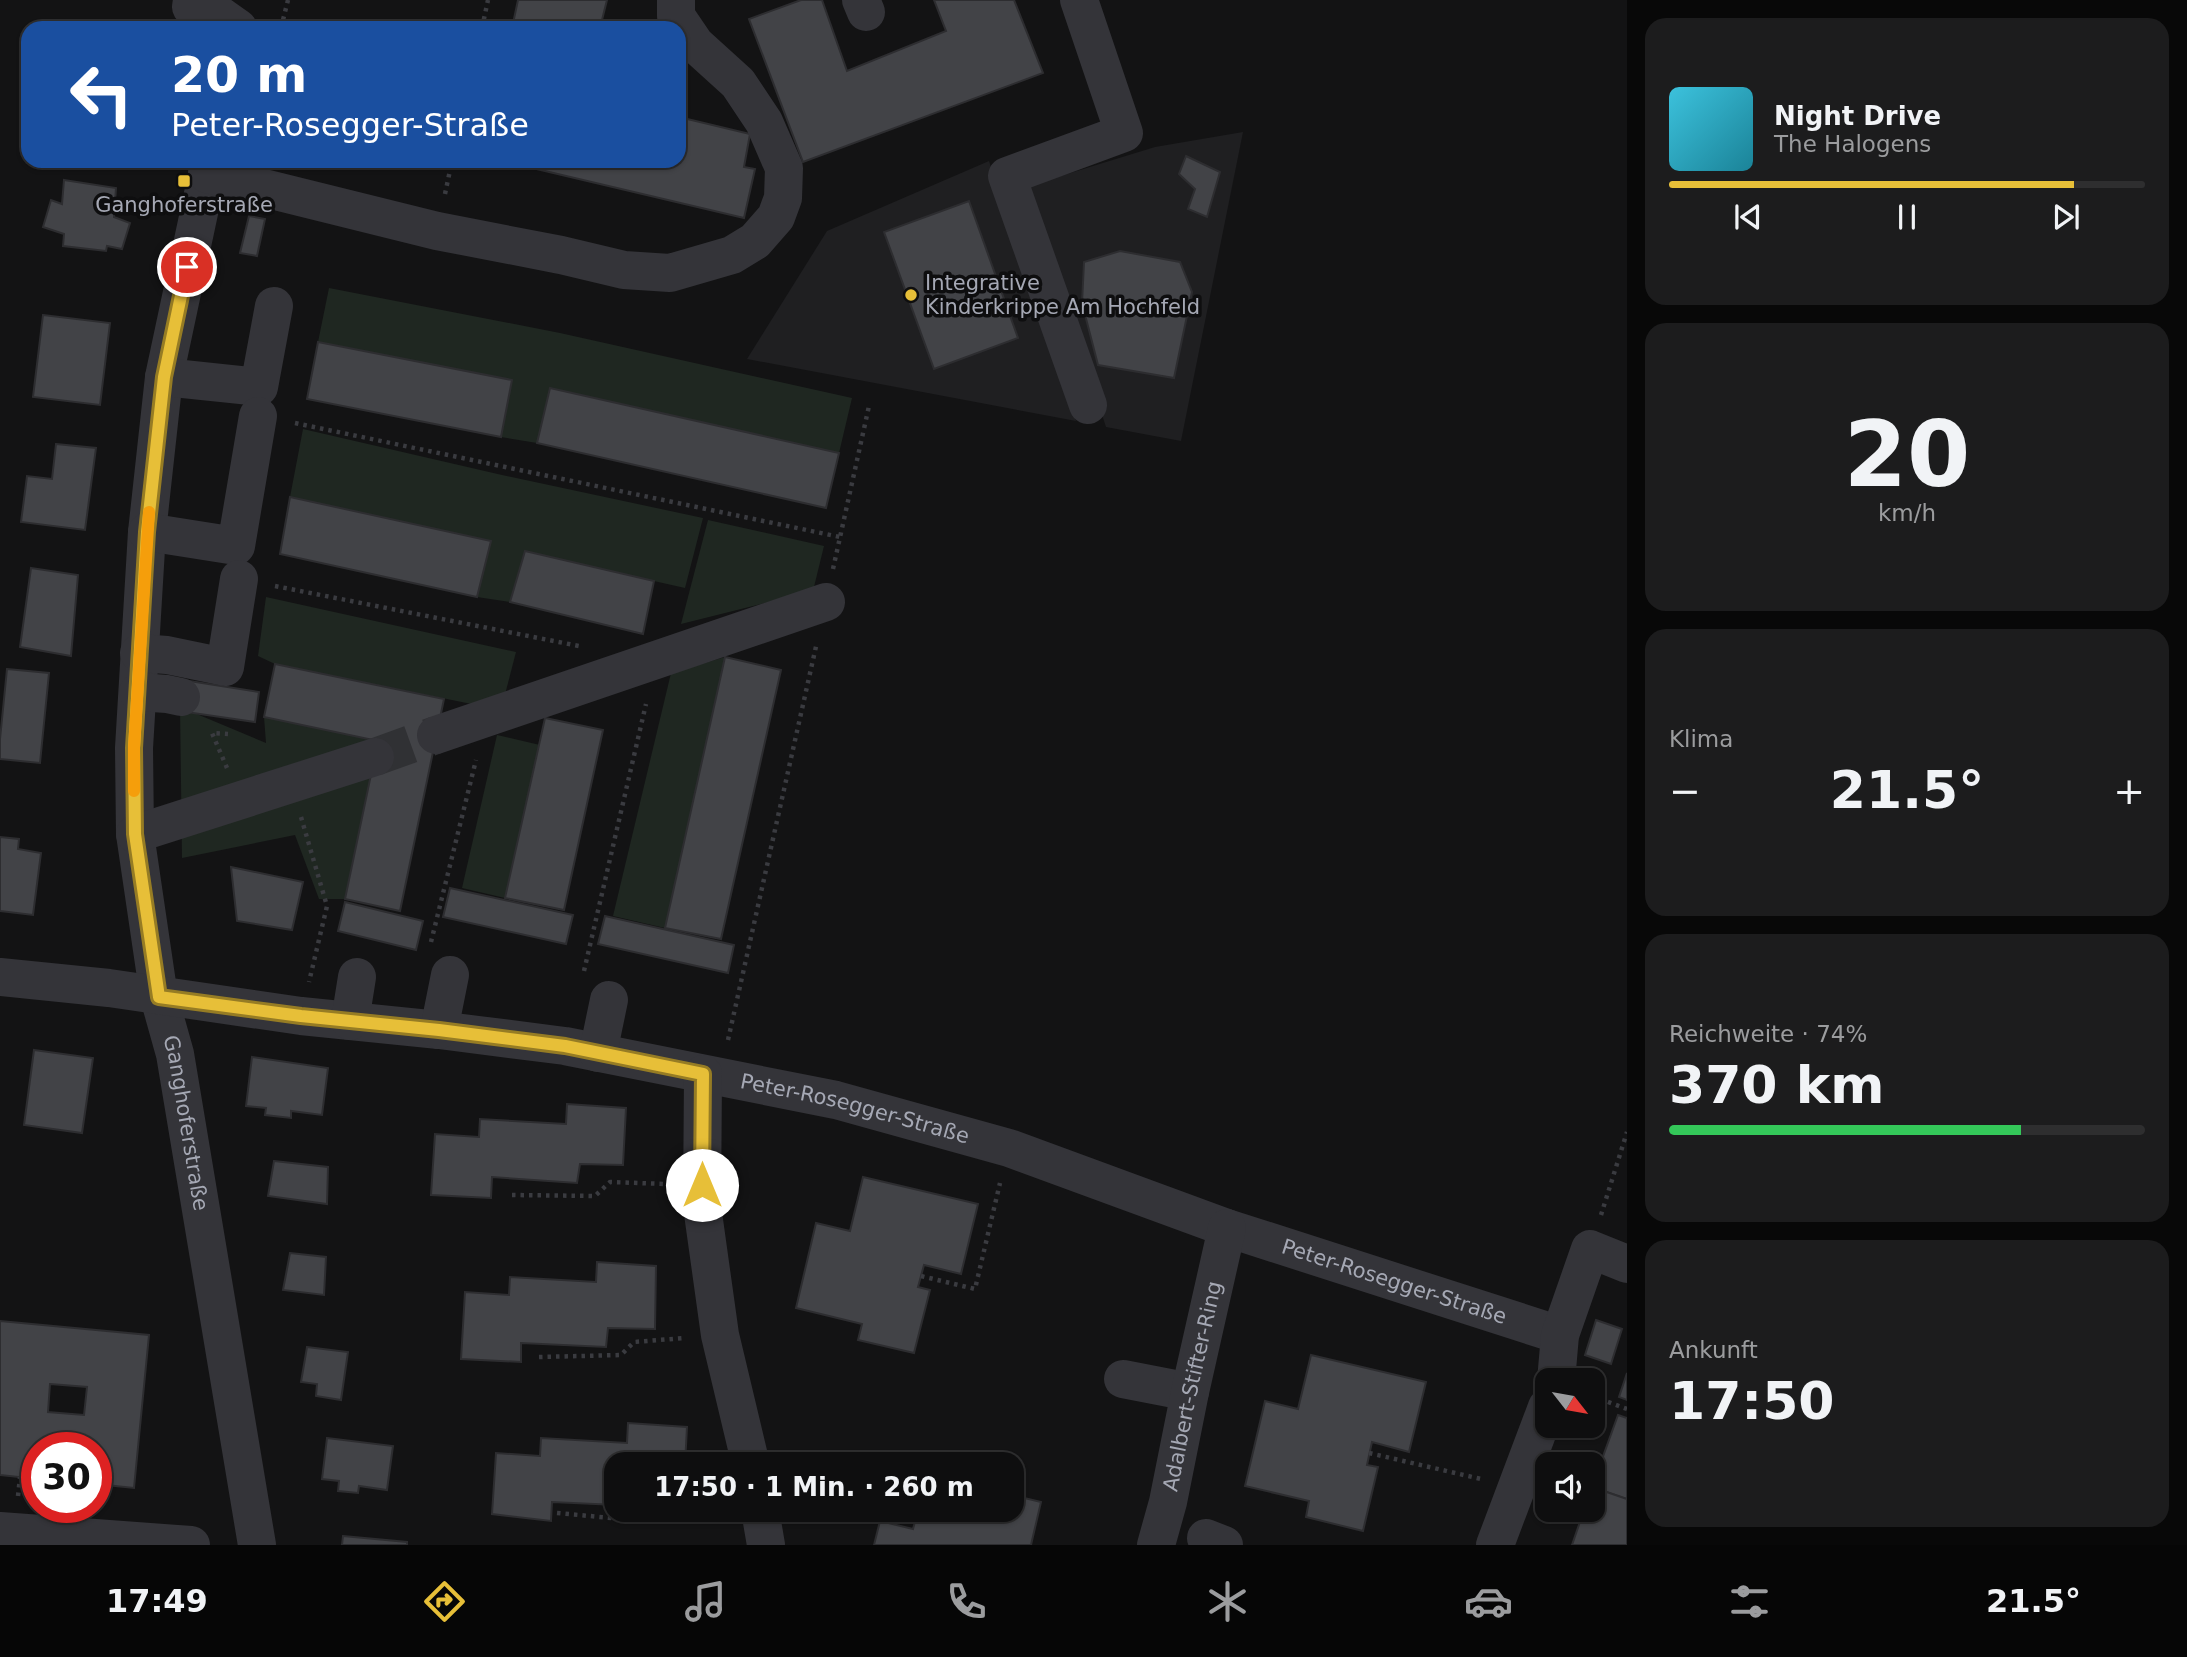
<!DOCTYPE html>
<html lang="de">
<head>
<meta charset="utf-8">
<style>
	:root { --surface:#0e0e0f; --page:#1c1c1d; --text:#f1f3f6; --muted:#9b9c9e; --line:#2e2e2f; --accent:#e7bf38 }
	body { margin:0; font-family:"DejaVu Sans",sans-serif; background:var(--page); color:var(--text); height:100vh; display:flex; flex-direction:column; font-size:26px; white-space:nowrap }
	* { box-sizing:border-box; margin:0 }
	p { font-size:23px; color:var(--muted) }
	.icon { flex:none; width:38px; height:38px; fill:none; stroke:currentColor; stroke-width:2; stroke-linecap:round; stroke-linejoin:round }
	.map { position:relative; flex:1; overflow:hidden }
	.drawer { display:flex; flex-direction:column; gap:18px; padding:18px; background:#080808; width:560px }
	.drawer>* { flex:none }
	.top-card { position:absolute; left:21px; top:21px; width:665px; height:147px; border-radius:21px; box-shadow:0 2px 5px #0004,0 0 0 2px var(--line); background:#1a4fa0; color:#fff; overflow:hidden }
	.needle { width:46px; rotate:121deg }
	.fabs { position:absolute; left:1535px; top:1368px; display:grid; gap:14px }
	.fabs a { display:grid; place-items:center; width:70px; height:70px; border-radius:14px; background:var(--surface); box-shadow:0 2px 5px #0004,0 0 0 2px var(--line); font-size:35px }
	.speed { position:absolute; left:21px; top:1432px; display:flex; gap:14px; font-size:35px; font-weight:700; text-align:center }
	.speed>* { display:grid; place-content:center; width:91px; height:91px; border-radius:50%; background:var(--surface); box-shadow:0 2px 5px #0004,0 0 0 2px var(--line); line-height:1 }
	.speed .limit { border:10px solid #d22; background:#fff; color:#111 }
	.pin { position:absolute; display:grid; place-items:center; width:60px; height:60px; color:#fff; margin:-30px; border:4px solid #fff; border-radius:50%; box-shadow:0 2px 7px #0007 }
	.me { position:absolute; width:77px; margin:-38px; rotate:0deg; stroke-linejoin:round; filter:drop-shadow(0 0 5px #0008) }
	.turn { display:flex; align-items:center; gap:24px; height:147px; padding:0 35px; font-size:32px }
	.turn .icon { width:91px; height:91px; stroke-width:2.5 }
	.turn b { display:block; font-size:49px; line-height:60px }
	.big { font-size:52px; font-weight:700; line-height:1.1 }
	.drawer .card { flex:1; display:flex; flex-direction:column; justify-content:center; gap:10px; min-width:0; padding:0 24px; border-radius:21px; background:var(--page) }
	.drawer .dial { align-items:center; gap:0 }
	.dial b { font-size:91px; line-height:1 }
	.song { display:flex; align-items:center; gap:21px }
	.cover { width:84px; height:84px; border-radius:10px; background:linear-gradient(135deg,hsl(190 70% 55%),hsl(190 70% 35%)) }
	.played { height:7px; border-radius:4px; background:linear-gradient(90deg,var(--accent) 85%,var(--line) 85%) }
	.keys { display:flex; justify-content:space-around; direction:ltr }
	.heat { display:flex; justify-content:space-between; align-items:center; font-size:38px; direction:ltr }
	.charge { height:10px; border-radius:5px; background:linear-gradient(90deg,#34c759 74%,var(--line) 0) }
	.trip { position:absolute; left:604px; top:1452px; width:420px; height:70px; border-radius:21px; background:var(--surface); box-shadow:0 2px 5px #0004,0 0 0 2px var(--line); font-weight:700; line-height:70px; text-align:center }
	.dock { display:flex; height:112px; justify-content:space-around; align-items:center; background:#060606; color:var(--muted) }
	.dock .icon { width:49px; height:49px }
	.dock .current { color:var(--accent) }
	.dock b { font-size:32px; color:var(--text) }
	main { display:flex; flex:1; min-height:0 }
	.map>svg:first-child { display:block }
	.built { fill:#1f1f21 }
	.green { fill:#1f2721 }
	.building { fill:#424347; stroke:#2d2d30; stroke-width:2; fill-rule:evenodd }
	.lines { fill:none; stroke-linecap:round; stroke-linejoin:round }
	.minor-tunnel { stroke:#303134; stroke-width:38; stroke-dasharray:38 19; stroke-linecap:butt }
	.path { stroke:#3a3b40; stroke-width:4.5; stroke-dasharray:3.5 5; stroke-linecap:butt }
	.minor { stroke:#343439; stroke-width:38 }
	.route-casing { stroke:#967c24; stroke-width:18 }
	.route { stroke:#e7bf38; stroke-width:12 }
	.slow { stroke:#f59e0b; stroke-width:12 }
	.poi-dot { fill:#e7bf38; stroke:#0e0e0f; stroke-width:2.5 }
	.labels { text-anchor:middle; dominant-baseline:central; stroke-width:7; stroke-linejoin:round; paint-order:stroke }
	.poi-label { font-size:21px; fill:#a5a8b4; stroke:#0e0e0f }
	.street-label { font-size:21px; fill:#a5a8b4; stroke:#0e0e0f }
</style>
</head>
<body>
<main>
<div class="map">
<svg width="1627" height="1545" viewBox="0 0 1627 1545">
	<rect width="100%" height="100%" fill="#131314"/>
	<!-- built -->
	<g class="built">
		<path d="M 1243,132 L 1181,441 L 1106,427 L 1028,186 L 1155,147 Z"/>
		<path d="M 989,161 L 1076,421 L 747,359 L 827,231 Z"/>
	</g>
	<!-- green -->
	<g class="green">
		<path d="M 329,288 L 560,333 L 852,398 L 839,453 L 550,388 L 537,443 L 501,437 L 512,380 L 318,342 Z"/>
		<path d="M 303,429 L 502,475 L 703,518 L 685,588 L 525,552 L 510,602 L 477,597 L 490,541 L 290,497 Z"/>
		<path d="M 708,520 L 824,546 L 813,591 L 681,624 Z"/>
		<path d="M 266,597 L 516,652 L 501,710 L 275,664 L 258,656 Z"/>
		<path d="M 725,657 L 665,928 L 613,916 L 671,673 Z"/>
		<path d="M 180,707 L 266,743 L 264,717 L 378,741 L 345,899 L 319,899 L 295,835 L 182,858 Z"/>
		<path d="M 497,735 L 540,745 L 505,898 L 462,888 Z"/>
	</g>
	<!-- building -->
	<g class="building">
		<path d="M 518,0 L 607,0 L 600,28 L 512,28 Z"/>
		<path d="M 801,0 L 822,0 L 847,71 L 946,31 L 934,0 L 1014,0 L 1043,73 L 803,162 L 749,19 Z"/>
		<path d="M 679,117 L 750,134 L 744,167 L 755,169 L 744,218 L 528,167 L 530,161 L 679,161 Z"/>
		<path d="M 1186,156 L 1220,172 L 1207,217 L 1188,209 L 1195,189 L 1179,174 Z"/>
		<path d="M 64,180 L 116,188 L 114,217 L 130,223 L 122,249 L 107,246 L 106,251 L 63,246 L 64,234 L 43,227 L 51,200 L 62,204 Z"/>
		<path d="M 969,201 L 1018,338 L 934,369 L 884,232 Z"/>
		<path d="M 249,216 L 265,219 L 257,256 L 240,253 Z"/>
		<path d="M 1120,251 L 1180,262 L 1192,292 L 1174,378 L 1098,365 L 1082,303 L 1084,262 Z"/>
		<path d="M 43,315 L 110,323 L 100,405 L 33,397 Z"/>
		<path d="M 318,342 L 512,380 L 501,437 L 307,399 Z"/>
		<path d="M 550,388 L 839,453 L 826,508 L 537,443 Z"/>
		<path d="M 56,444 L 96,448 L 85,530 L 21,522 L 27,476 L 52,479 Z"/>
		<path d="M 290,497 L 491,541 L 477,597 L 280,554 Z"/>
		<path d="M 525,551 L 654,581 L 643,634 L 510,602 Z"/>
		<path d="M 31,568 L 78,575 L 71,656 L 20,647 Z"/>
		<path d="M 725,657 L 781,670 L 721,939 L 665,928 Z"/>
		<path d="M 275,664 L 444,699 L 400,911 L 345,899 L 378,741 L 264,717 Z"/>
		<path d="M 7,669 L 49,673 L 40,763 L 0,759 L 0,739 Z"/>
		<path d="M 183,680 L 259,692 L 255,722 L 179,711 Z"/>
		<path d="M 545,718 L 603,730 L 564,910 L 505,898 Z"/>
		<path d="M 0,837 L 19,839 L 18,849 L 41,853 L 33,915 L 0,911 Z"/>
		<path d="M 231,867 L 303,882 L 292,930 L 237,921 Z"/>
		<path d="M 450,888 L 573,915 L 566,944 L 443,917 Z"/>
		<path d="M 345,902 L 423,921 L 416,950 L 338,931 Z"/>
		<path d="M 605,916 L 734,945 L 728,973 L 598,944 Z"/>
		<path d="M 34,1050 L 93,1058 L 82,1133 L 24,1125 Z"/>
		<path d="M 252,1057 L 328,1068 L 322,1115 L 291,1111 L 291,1118 L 265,1115 L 266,1108 L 246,1106 Z"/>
		<path d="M 567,1104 L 626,1108 L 623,1165 L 580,1164 L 577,1183 L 492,1177 L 491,1198 L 431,1195 L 435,1134 L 479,1137 L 480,1119 L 566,1124 Z"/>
		<path d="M 274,1161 L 328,1167 L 327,1204 L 268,1196 Z"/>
		<path d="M 863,1177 L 978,1204 L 961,1274 L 924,1265 L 918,1287 L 930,1290 L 914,1353 L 858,1340 L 862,1324 L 796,1308 L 816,1223 L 850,1231 Z"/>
		<path d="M 290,1253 L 326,1257 L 324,1295 L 283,1290 Z"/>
		<path d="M 597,1262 L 656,1266 L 655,1329 L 608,1328 L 606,1347 L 521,1343 L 521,1362 L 461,1359 L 465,1292 L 509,1295 L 510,1277 L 596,1282 Z"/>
		<path d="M 1596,1320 L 1622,1329 L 1611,1364 L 1585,1355 Z"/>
		<path d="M 0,1321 L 149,1335 L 134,1488 L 96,1484 L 96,1447 L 37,1447 L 37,1479 L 0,1475 ZM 50,1384 L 87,1387 L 84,1415 L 48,1412 Z"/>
		<path d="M 307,1347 L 348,1352 L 341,1400 L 316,1396 L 317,1384 L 301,1382 Z"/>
		<path d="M 1311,1355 L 1426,1382 L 1409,1452 L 1372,1442 L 1367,1465 L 1378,1467 L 1363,1531 L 1306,1517 L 1309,1501 L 1245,1486 L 1265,1401 L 1298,1409 Z"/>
		<path d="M 1627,1373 L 1627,1400 L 1619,1397 Z"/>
		<path d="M 1618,1415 L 1627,1418 L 1627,1499 L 1592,1487 Z"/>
		<path d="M 628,1423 L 687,1427 L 685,1465 L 616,1465 L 616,1505 L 552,1502 L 551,1521 L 492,1514 L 496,1453 L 540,1456 L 541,1438 L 627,1443 Z"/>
		<path d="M 327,1438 L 393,1446 L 387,1490 L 359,1486 L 358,1493 L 338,1491 L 339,1481 L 322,1479 Z"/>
		<path d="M 1592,1487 L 1627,1499 L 1627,1545 L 1572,1545 L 1584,1510 L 1592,1510 Z"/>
		<path d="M 1012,1495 L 1041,1502 L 1031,1545 L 874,1545 L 880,1521 L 913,1529 L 918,1510 L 1012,1510 Z"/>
		<path d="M 343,1536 L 407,1542 L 407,1545 L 342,1545 Z"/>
	</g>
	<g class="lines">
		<!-- minor-tunnel -->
		<path class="minor-tunnel" d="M 375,757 L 436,735"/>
		<!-- path -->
		<g class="path">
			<path d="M 281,28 L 288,0"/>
			<path d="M 482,28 L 488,0"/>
			<path d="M 445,194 L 452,161"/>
			<path d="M 295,423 L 840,537"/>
			<path d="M 833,569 L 869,406"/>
			<path d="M 275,586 L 579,646"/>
			<path d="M 227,768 L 212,733 L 228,734"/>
			<path d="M 301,817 L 327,906 L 309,982"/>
			<path d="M 431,942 L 476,760"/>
			<path d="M 584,971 L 646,704"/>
			<path d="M 728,1040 L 817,642"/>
			<path d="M 512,1195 L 595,1196 L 610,1182 L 666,1184"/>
			<path d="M 1601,1215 L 1627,1132"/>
			<path d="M 921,1276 L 975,1289 L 1000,1183"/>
			<path d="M 539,1357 L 621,1355 L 634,1342 L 684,1338"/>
			<path d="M 1592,1396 L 1627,1409"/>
			<path d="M 1369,1453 L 1481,1479"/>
			<path d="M 18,1496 L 20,1477"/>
			<path d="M 557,1513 L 644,1521 L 653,1510"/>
		</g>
		<!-- minor -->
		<g class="minor">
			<path d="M 192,0 L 191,7 L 221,16 L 238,28"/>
			<path d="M 861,0 L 866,12"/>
			<path d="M 1079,0 L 1124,133 L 1007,176 L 1088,405"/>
			<path id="s1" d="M 210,161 L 164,377 L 147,532 L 134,748 L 135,834 L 159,997 L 175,1054 L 257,1545"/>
			<path d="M 207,174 L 437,231 L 561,255 L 624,270 L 670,273 L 732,255 L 755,241 L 776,217 L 783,198 L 784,168 L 764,122 L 738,83 L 695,44 L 676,16 L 676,0"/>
			<path d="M 164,377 L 259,387 L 274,306"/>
			<path d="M 147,532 L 236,546 L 258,416"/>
			<path d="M 139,653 L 167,655 L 225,667 L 239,579"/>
			<path d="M 138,692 L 167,694 L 181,697"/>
			<path d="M 436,735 L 826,602"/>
			<path d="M 135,834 L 375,757"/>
			<path id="s2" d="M 0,977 L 109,988 L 301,1016 L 439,1030 L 565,1046 L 836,1100 L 1009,1148 L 1227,1228 L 1560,1335"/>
			<path d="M 350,1021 L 357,977"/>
			<path d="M 439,1030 L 450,975"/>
			<path d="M 598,1053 L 609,1000"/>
			<path d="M 703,1074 L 702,1206 L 720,1335 L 751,1465"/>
			<path d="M 1123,1379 L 1190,1392"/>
			<path d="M 1556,1381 L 1560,1335 L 1590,1249 L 1627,1264"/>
			<path d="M 760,1510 L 766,1545"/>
			<path d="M 0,1531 L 191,1545"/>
			<path d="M 1206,1538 L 1224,1545"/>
			<path id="s3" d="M 1156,1545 L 1168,1502 L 1190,1392 L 1227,1228"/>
			<path d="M 1495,1545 L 1547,1407"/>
		</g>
	</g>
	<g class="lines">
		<defs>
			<path id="route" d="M 187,267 L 164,377 L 147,532 L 134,748 L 135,834 L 159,997 L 301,1016 L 439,1030 L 565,1046 L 703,1074 L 702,1185"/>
		</defs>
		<!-- route casing -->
		<use href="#route" class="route-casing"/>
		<!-- route -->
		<use href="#route" class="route"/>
		<!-- slow -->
		<path class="slow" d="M 134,791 L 134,748 L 149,512"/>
	</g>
	<!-- markers -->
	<g class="poi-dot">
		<rect x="177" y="174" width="14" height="14" rx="3.5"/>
		<circle cx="911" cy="295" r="7"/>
	</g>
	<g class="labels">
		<!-- poi labels -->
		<g class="poi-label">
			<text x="184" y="205">Ganghoferstraße</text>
			<text x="925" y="283" text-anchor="start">Integrative<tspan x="925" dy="24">Kinderkrippe Am Hochfeld</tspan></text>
		</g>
		<!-- street labels -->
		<g class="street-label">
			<text stroke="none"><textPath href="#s2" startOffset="866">Peter-Rosegger-Straße</textPath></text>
			<text stroke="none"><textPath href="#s1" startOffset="973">Ganghoferstraße</textPath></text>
			<text stroke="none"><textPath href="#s2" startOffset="1433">Peter-Rosegger-Straße</textPath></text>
			<text stroke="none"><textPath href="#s3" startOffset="163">Adalbert-Stifter-Ring</textPath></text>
		</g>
	</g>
</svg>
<div class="fabs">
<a><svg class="needle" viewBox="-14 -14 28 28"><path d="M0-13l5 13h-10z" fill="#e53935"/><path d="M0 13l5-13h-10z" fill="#9b9c9e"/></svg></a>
<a><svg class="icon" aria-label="sound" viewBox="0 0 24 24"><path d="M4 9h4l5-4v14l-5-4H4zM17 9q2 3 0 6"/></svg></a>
</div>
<div class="speed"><div class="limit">30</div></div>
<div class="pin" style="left:187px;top:267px;background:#d93025"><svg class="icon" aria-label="arrive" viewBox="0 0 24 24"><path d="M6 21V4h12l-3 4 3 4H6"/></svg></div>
<svg class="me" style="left:702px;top:1185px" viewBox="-20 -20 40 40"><circle r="19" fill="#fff"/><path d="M0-13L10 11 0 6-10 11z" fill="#e7bf38"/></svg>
<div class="trip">17:50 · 1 Min. · 260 m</div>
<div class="top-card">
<div class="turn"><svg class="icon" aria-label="left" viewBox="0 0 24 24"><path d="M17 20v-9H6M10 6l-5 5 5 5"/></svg><div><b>20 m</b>Peter-Rosegger-Straße</div></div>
</div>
</div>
<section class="drawer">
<div class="card">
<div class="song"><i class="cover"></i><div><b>Night Drive</b><p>The Halogens</p></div></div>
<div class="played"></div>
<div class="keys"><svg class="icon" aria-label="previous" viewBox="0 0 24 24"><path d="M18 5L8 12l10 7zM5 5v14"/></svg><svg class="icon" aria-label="pause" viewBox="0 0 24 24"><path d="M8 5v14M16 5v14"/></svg><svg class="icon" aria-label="next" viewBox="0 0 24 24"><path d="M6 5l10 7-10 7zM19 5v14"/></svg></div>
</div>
<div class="card dial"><b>20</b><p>km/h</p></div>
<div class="card"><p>Klima</p>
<div class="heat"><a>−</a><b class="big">21.5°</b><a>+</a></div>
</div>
<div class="card"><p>Reichweite · 74%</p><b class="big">370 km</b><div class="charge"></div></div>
<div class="card"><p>Ankunft</p><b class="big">17:50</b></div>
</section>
</main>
<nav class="dock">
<b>17:49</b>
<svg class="icon current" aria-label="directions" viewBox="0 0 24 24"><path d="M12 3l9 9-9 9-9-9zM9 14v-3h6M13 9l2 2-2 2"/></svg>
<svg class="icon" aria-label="music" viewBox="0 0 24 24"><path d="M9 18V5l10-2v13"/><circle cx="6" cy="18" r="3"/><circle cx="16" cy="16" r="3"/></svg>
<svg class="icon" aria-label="phone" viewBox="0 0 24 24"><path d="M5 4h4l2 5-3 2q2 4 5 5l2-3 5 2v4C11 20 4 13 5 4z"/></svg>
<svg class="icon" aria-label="climate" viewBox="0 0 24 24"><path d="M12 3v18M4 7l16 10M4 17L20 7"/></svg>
<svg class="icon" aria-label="car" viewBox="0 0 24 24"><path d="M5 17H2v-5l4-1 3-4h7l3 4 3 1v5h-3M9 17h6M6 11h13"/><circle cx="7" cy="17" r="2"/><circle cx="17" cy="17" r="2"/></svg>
<svg class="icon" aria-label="filters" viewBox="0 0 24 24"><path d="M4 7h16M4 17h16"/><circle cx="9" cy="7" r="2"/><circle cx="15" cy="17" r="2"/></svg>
<b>21.5°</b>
</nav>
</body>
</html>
